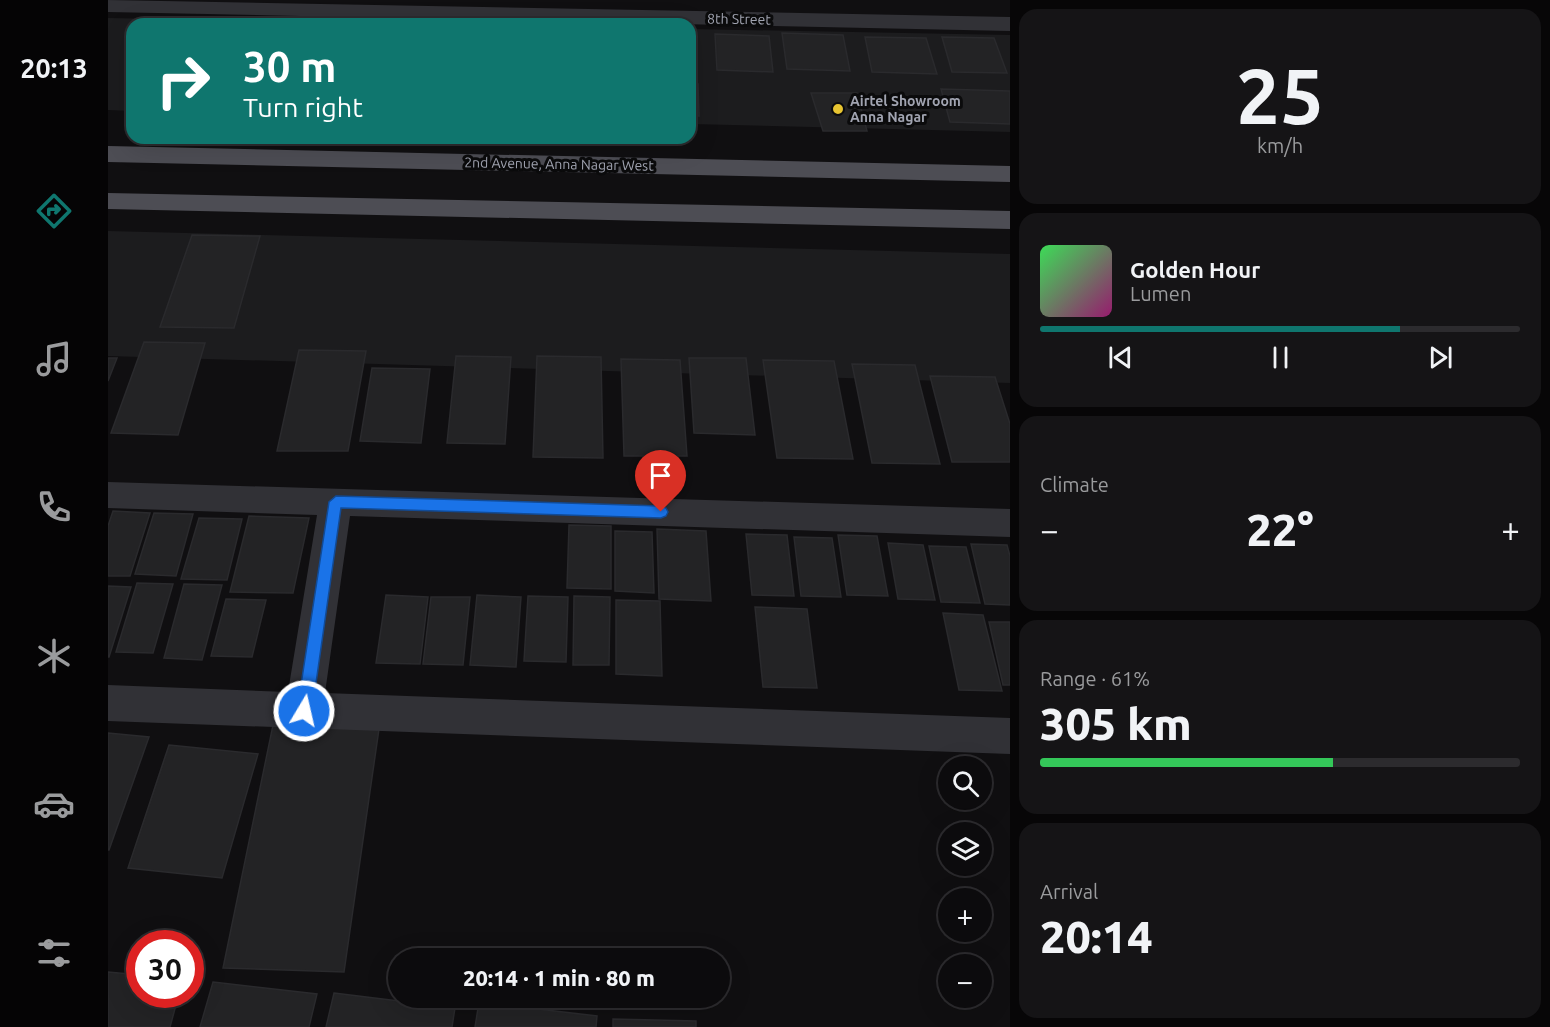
<!DOCTYPE html>
<html lang="en">
<head>
<meta charset="utf-8">
<style>
	:root { --surface:#0c0b0d; --page:#151416; --text:#f1f3f6; --muted:#9a9b9d; --line:#2c2b2e; --accent:#0f766e }
	body { margin:0; font-family:Ubuntu,sans-serif; background:var(--page); color:var(--text); height:100vh; display:flex; flex-direction:column; font-size:22px; white-space:nowrap }
	* { box-sizing:border-box; margin:0 }
	p { font-size:20px; color:var(--muted) }
	.icon { flex:none; width:33px; height:33px; fill:none; stroke:currentColor; stroke-width:2; stroke-linecap:round; stroke-linejoin:round }
	.map { position:relative; flex:1; overflow:hidden }
	.sheet { display:flex; flex-direction:column; gap:9px; padding:9px; background:#070607; width:540px }
	.sheet>* { flex:none }
	.guide { position:absolute; left:18px; top:18px; width:570px; height:126px; border-radius:18px; box-shadow:0 6px 24px #0002,0 0 0 2px var(--line); background:#0f766e; color:#fff; overflow:hidden }
	.controls { position:absolute; left:830px; top:756px; display:grid; gap:12px }
	.controls a { display:grid; place-items:center; width:54px; height:54px; border-radius:50%; background:var(--surface); box-shadow:0 6px 24px #0002,0 0 0 2px var(--line); font-size:30px }
	.speed { position:absolute; left:18px; top:930px; display:flex; gap:12px; font-size:30px; font-weight:700; text-align:center }
	.speed>* { display:grid; place-content:center; width:78px; height:78px; border-radius:50%; background:var(--surface); box-shadow:0 6px 24px #0002,0 0 0 2px var(--line); line-height:1 }
	.speed .limit { border:9px solid #d22; background:#fff; color:#111 }
	.pin { position:absolute; display:grid; place-items:center; width:51px; height:51px; color:#fff; margin:-62px -26px; border-radius:50% 50% 50% 0; rotate:-45deg; box-shadow:0 0 6px #0007 }
	.pin .icon { rotate:45deg }
	.me { position:absolute; width:66px; margin:-33px; rotate:9deg; stroke-linejoin:round; filter:drop-shadow(0 0 4px #0008) }
	.turn { display:flex; align-items:center; gap:21px; height:126px; padding:0 18px; font-size:27px }
	.turn .icon { width:78px; height:78px; stroke-width:2.5 }
	.turn b { display:block; font-size:42px; line-height:51px }
	.big { font-size:45px; font-weight:800; line-height:1.1 }
	.sheet .tile { flex:1; display:flex; flex-direction:column; justify-content:center; gap:9px; min-width:0; padding:0 21px; border-radius:18px; background:var(--page) }
	.sheet .dial { align-items:center; gap:0 }
	.dial b { font-size:78px; line-height:1 }
	.song { display:flex; align-items:center; gap:18px }
	.cover { width:72px; height:72px; border-radius:9px; background:linear-gradient(135deg,hsl(130 70% 55%),hsl(320 70% 35%)) }
	.played { height:6px; border-radius:3px; background:linear-gradient(90deg,var(--accent) 75%,var(--line) 75%) }
	.keys { display:flex; justify-content:space-around; direction:ltr }
	.heat { display:flex; justify-content:space-between; align-items:center; font-size:33px; direction:ltr }
	.charge { height:9px; border-radius:4px; background:linear-gradient(90deg,#34c759 61%,var(--line) 0) }
	.trip { position:absolute; left:280px; top:948px; width:342px; height:60px; border-radius:30px; background:var(--surface); box-shadow:0 6px 24px #0002,0 0 0 2px var(--line); font-weight:800; line-height:60px; text-align:center }
	main { display:flex; flex:1; min-height:0 }
	.menu { display:flex; flex-direction:column; width:108px; justify-content:space-around; align-items:center; background:#050405; color:var(--muted) }
	.menu .icon { width:42px; height:42px }
	.menu .active { color:var(--accent) }
	.menu b { font-size:27px; color:var(--text) }
	.map>svg:first-child { display:block }
	.built { fill:#1c1c1e }
	.building { fill:#232325; stroke:#2a2a2d; stroke-width:1.5 }
	.lines { fill:none; stroke-linecap:round; stroke-linejoin:round }
	.minor { fill:#313136; fill-rule:evenodd }
	.major { fill:#4d4d54; fill-rule:evenodd }
	.route { fill:#1a73e8; stroke:#114b97; stroke-width:1.5 }
	.poi-dot { fill:#e7c431; stroke:#0b0b0c; stroke-width:2 }
	.labels { text-anchor:middle; dominant-baseline:central; stroke-width:6; stroke-linejoin:round; paint-order:stroke }
	.far-street-label { font-size:14px; fill:#a1a4b1; stroke:#0b0b0c }
	.far-poi-label { font-size:14px; font-weight:bold; fill:#a1a4b1; stroke:#0b0b0c; text-anchor:start }
</style>
</head>
<body>
<main>
<nav class="menu">
<b>20:13</b>
<svg class="icon active" aria-label="directions" viewBox="0 0 24 24"><path d="M12 3l9 9-9 9-9-9zM9 14v-3h6M13 9l2 2-2 2"/></svg>
<svg class="icon" aria-label="music" viewBox="0 0 24 24"><path d="M9 18V5l10-2v13"/><circle cx="6" cy="18" r="3"/><circle cx="16" cy="16" r="3"/></svg>
<svg class="icon" aria-label="phone" viewBox="0 0 24 24"><path d="M5 4h4l2 5-3 2q2 4 5 5l2-3 5 2v4C11 20 4 13 5 4z"/></svg>
<svg class="icon" aria-label="climate" viewBox="0 0 24 24"><path d="M12 3v18M4 7l16 10M4 17L20 7"/></svg>
<svg class="icon" aria-label="car" viewBox="0 0 24 24"><path d="M5 17H2v-5l4-1 3-4h7l3 4 3 1v5h-3M9 17h6M6 11h13"/><circle cx="7" cy="17" r="2"/><circle cx="17" cy="17" r="2"/></svg>
<svg class="icon" aria-label="filters" viewBox="0 0 24 24"><path d="M4 7h16M4 17h16"/><circle cx="9" cy="7" r="2"/><circle cx="15" cy="17" r="2"/></svg>
</nav>
<div class="map">
<svg width="902" height="1027" viewBox="0 0 902 1027">
	<rect width="100%" height="100%" fill="#100f11"/>
	<!-- built -->
	<g class="built">
		<path d="M 0,18 L 327,24 L 24,24 L 24,111 L 0,110 Z"/>
		<path d="M 582,29 L 902,35 L 902,132 L 582,124 Z"/>
		<path d="M 0,231 L 902,254 L 902,383 L 0,356 Z"/>
	</g>
	<!-- building -->
	<g class="building">
		<path d="M 191,15 L 264,17 L 263,24 L 187,24 Z"/>
		<path d="M 291,21 L 354,23 L 290,24 Z"/>
		<path d="M 582,32 L 584,32 L 586,74 L 582,74 Z"/>
		<path d="M 674,33 L 735,35 L 742,71 L 679,69 Z"/>
		<path d="M 607,34 L 661,36 L 665,72 L 609,70 Z"/>
		<path d="M 757,37 L 818,38 L 829,74 L 764,72 Z"/>
		<path d="M 834,37 L 886,38 L 899,73 L 844,72 Z"/>
		<path d="M 582,84 L 590,84 L 591,116 L 582,116 Z"/>
		<path d="M 833,89 L 902,91 L 902,124 L 842,122 Z"/>
		<path d="M 703,93 L 749,93 L 759,131 L 715,131 Z"/>
		<path d="M 84,235 L 152,236 L 126,328 L 52,327 Z"/>
		<path d="M 36,342 L 97,343 L 70,435 L 3,433 Z"/>
		<path d="M 191,350 L 258,351 L 240,451 L 169,451 Z"/>
		<path d="M 348,356 L 403,357 L 397,444 L 339,443 Z"/>
		<path d="M 429,356 L 493,357 L 495,458 L 425,457 Z"/>
		<path d="M 0,358 L 9,358 L 0,381 Z"/>
		<path d="M 581,358 L 638,358 L 647,435 L 586,433 Z"/>
		<path d="M 513,359 L 572,360 L 579,456 L 516,456 Z"/>
		<path d="M 655,360 L 726,361 L 745,459 L 669,458 Z"/>
		<path d="M 744,364 L 807,365 L 832,464 L 764,463 Z"/>
		<path d="M 264,368 L 322,369 L 313,443 L 252,441 Z"/>
		<path d="M 822,376 L 887,377 L 902,424 L 902,462 L 844,462 Z"/>
		<path d="M 5,511 L 42,513 L 22,576 L 0,576 L 0,526 Z"/>
		<path d="M 46,513 L 85,514 L 68,576 L 27,574 Z"/>
		<path d="M 141,516 L 201,518 L 185,593 L 122,592 Z"/>
		<path d="M 91,518 L 134,519 L 119,580 L 73,579 Z"/>
		<path d="M 461,525 L 503,526 L 503,589 L 459,588 Z"/>
		<path d="M 549,529 L 598,531 L 603,601 L 551,599 Z"/>
		<path d="M 507,531 L 544,532 L 546,593 L 507,591 Z"/>
		<path d="M 638,534 L 679,535 L 686,596 L 644,595 Z"/>
		<path d="M 730,535 L 769,536 L 780,596 L 739,595 Z"/>
		<path d="M 686,537 L 724,538 L 733,597 L 693,596 Z"/>
		<path d="M 780,543 L 815,545 L 827,600 L 790,599 Z"/>
		<path d="M 863,544 L 899,545 L 902,556 L 902,605 L 877,604 Z"/>
		<path d="M 821,546 L 858,547 L 872,603 L 833,602 Z"/>
		<path d="M 29,583 L 65,584 L 45,653 L 8,652 Z"/>
		<path d="M 76,584 L 114,585 L 94,660 L 56,658 Z"/>
		<path d="M 0,586 L 23,587 L 1,657 L 0,657 Z"/>
		<path d="M 278,595 L 320,597 L 312,664 L 268,663 Z"/>
		<path d="M 369,595 L 413,597 L 408,667 L 362,665 Z"/>
		<path d="M 420,596 L 460,597 L 458,662 L 416,661 Z"/>
		<path d="M 466,596 L 502,597 L 501,665 L 465,665 Z"/>
		<path d="M 323,597 L 362,597 L 355,665 L 315,664 Z"/>
		<path d="M 118,599 L 158,600 L 144,657 L 103,656 Z"/>
		<path d="M 508,600 L 552,601 L 554,676 L 508,674 Z"/>
		<path d="M 647,607 L 699,609 L 709,688 L 655,687 Z"/>
		<path d="M 835,613 L 875,615 L 894,691 L 851,690 Z"/>
		<path d="M 881,622 L 902,622 L 902,685 L 895,685 Z"/>
		<path d="M 165,725 L 271,729 L 236,972 L 115,968 Z"/>
		<path d="M 0,733 L 41,737 L 1,850 L 0,850 Z"/>
		<path d="M 61,745 L 150,754 L 114,878 L 20,868 Z"/>
		<path d="M 0,972 L 32,975 L 32,994 L 71,994 L 62,1027 L 0,1027 Z"/>
		<path d="M 105,982 L 209,994 L 201,1027 L 92,1027 Z"/>
		<path d="M 226,993 L 347,1008 L 344,1027 L 218,1027 Z"/>
		<path d="M 371,1002 L 489,1016 L 488,1027 L 367,1027 Z"/>
		<path d="M 505,1019 L 588,1021 L 588,1027 L 505,1027 Z"/>
	</g>
	<g class="lines">
		<!-- minor -->
		<g class="minor">
			<path d="M 0,0 L 902,17 L 902,31 L 0,12 Z"/>
			<path d="M 0,482 L 902,509 L 902,537 L 242,516 L 217,693 L 902,718 L 902,754 L 0,721 L 0,685 L 180,692 L 209,515 L 0,508 Z"/>
		</g>
		<!-- major -->
		<g class="major">
			<path d="M 0,146 L 902,166 L 902,182 L 0,162 Z"/>
			<path d="M 0,193 L 902,211 L 902,229 L 0,209 Z"/>
		</g>
	</g>
	<!-- route -->
	<path class="route" d="M 228,496 L 553,506 L 558,508 L 560,512 L 558,516 L 553,518 L 233,508 L 204,711 L 202,716 L 196,718 L 191,716 L 189,711 L 221,502 Z"/>
	<!-- markers -->
	<circle class="poi-dot" cx="730" cy="109" r="6"/>
	<g class="labels">
		<!-- far-street labels -->
		<g class="far-street-label">
			<text transform="translate(631 19) rotate(1)">8th Street</text>
			<text transform="translate(451 164) rotate(1)">2nd Avenue, Anna Nagar West</text>
		</g>
		<!-- far-poi labels -->
		<g class="far-poi-label">
			<text x="742" y="101">Airtel Showroom<tspan x="742" dy="16">Anna Nagar</tspan></text>
		</g>
	</g>
</svg>
<div class="controls">
<a><svg class="icon" aria-label="search" viewBox="0 0 24 24"><circle cx="10" cy="10" r="6"/><path d="M15 15l6 6"/></svg></a>
<a><svg class="icon" aria-label="layers" viewBox="0 0 24 24"><path d="M12 4l9 5-9 5-9-5zM3 14l9 5 9-5"/></svg></a>
<a>+</a>
<a>−</a>
</div>
<div class="speed"><div class="limit">30</div></div>
<div class="pin" style="left:553px;top:512px;background:#d93025"><svg class="icon" aria-label="arrive" viewBox="0 0 24 24"><path d="M6 21V4h12l-3 4 3 4H6"/></svg></div>
<svg class="me" style="left:196px;top:711px" viewBox="-20 -20 40 40"><circle r="17" fill="#1a73e8" stroke="#fff" stroke-width="3"/><path d="M0-11L8 9 0 5-8 9z" fill="#fff"/></svg>
<div class="trip">20:14 · 1 min · 80 m</div>
<div class="guide">
<div class="turn"><svg class="icon" aria-label="right" viewBox="0 0 24 24"><path d="M7 20v-9h11M14 6l5 5-5 5"/></svg><div><b>30 m</b>Turn right</div></div>
</div>
</div>
<section class="sheet">
<div class="tile dial"><b>25</b><p>km/h</p></div>
<div class="tile">
<div class="song"><i class="cover"></i><div><b>Golden Hour</b><p>Lumen</p></div></div>
<div class="played"></div>
<div class="keys"><svg class="icon" aria-label="previous" viewBox="0 0 24 24"><path d="M18 5L8 12l10 7zM5 5v14"/></svg><svg class="icon" aria-label="pause" viewBox="0 0 24 24"><path d="M8 5v14M16 5v14"/></svg><svg class="icon" aria-label="next" viewBox="0 0 24 24"><path d="M6 5l10 7-10 7zM19 5v14"/></svg></div>
</div>
<div class="tile"><p>Climate</p>
<div class="heat"><a>−</a><b class="big">22°</b><a>+</a></div>
</div>
<div class="tile"><p>Range · 61%</p><b class="big">305 km</b><div class="charge"></div></div>
<div class="tile"><p>Arrival</p><b class="big">20:14</b></div>
</section>
</main>
</body>
</html>
